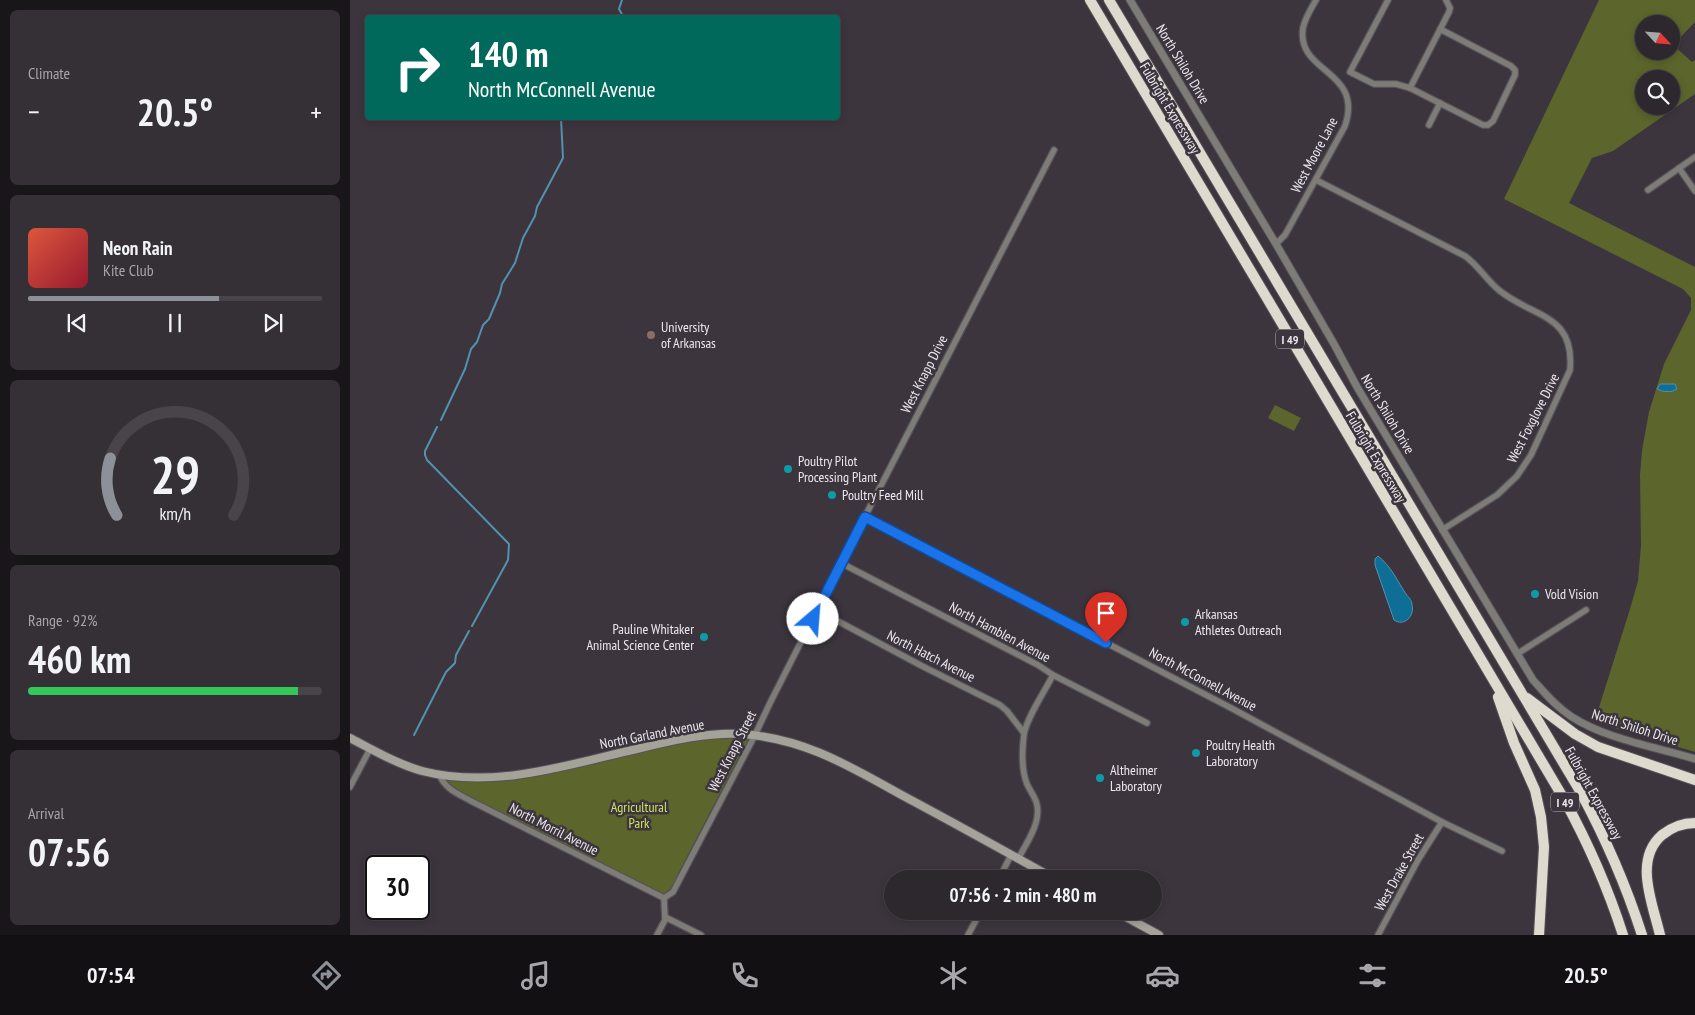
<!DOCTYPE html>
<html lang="en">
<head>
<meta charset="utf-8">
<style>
	:root { --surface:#2d282e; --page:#353036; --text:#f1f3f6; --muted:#a7a6aa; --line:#48444a; --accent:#8c9099 }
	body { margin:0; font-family:"PT Sans Narrow",sans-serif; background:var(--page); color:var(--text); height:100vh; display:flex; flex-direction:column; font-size:19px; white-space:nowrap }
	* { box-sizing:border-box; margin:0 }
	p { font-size:16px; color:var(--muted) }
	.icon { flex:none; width:28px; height:28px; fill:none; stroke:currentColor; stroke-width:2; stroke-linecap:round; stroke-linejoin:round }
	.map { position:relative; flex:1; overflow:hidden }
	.side { display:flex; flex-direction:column; gap:10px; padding:10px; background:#191619; width:350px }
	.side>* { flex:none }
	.guide { position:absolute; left:15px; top:15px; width:475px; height:105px; border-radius:5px; box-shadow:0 2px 8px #0003,0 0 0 1px var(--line); background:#00695c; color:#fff; overflow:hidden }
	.needle { width:32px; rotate:116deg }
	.controls { position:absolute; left:1285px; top:15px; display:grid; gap:10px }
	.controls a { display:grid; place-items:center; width:45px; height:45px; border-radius:50%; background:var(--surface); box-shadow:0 2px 8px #0003,0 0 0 1px var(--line); font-size:25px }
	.speed { position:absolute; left:15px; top:855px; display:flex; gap:10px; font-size:25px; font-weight:700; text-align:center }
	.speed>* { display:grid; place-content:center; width:65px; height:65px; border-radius:50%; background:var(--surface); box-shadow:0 2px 8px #0003,0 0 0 1px var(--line); line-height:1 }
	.speed .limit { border:2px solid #111; border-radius:8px; background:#fff; color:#111 }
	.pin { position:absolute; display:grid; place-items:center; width:42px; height:42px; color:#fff; margin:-51px -21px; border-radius:50% 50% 50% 0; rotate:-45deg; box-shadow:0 0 5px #0007 }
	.pin .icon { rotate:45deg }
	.me { position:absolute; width:55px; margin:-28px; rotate:27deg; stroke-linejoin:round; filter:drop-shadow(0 0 4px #0008) }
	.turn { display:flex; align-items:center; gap:18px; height:105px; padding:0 20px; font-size:22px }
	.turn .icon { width:65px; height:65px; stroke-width:2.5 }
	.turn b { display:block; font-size:35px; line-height:42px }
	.big { font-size:38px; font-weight:700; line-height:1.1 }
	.side .tile { flex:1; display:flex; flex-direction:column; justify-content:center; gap:8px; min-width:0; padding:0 18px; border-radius:8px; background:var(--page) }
	.side .dial { align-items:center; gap:0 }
	.dial svg { height:130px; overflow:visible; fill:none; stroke:var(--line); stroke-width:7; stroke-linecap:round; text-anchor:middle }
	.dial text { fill:var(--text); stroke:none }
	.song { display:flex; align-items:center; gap:15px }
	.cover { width:60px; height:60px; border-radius:8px; background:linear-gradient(135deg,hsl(10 70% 55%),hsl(350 70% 35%)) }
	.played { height:5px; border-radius:2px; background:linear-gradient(90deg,var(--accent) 65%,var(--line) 65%) }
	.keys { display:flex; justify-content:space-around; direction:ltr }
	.heat { display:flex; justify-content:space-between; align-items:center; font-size:28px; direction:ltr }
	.charge { height:8px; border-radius:4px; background:linear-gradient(90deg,#34c759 92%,var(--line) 0) }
	.trip { position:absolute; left:534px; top:870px; width:278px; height:50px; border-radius:25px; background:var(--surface); box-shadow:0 2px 8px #0003,0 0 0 1px var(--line); font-weight:700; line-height:50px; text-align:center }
	.tabs { display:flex; height:80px; justify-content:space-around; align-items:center; background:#121012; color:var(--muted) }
	.tabs .icon { width:35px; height:35px }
	.tabs .active { color:var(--accent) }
	.tabs b { font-size:22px; color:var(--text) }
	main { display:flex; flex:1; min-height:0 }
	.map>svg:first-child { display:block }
	.green { fill:#5c652b; fill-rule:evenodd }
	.water { fill:#0e6e95; stroke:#5192af }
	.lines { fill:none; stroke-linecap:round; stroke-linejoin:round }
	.stream { stroke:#5192af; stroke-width:2 }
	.minor-casing { stroke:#58515a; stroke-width:8 }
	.tertiary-casing { stroke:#58515a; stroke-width:9 }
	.secondary-casing { stroke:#58515a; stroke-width:10 }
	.motorway-casing { stroke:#58515a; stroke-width:12 }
	.minor { stroke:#7e7c77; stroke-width:5.5 }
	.tertiary { stroke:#7e7c77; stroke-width:7 }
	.secondary { stroke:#a5a29a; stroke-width:8 }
	.motorway { stroke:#dedacd; stroke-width:10 }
	.route-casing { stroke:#114b97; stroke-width:12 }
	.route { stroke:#1a73e8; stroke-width:9 }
	.education-dot { fill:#8d6e63; stroke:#3c353e; stroke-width:2 }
	.culture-dot { fill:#0f9aa8; stroke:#3c353e; stroke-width:2 }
	.labels { text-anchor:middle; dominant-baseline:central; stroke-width:5; stroke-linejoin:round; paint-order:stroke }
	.shield { fill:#3c353e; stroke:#b7b2b8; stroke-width:1 }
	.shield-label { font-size:12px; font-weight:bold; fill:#ece7ed }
	.street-label { font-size:14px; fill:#ece7ed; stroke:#3c353e }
	.poi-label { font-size:14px; fill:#ece7ed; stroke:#3c353e; text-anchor:start }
	.park-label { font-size:14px; fill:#cfe361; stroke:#3c353e }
</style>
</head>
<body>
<main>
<section class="side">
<div class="tile"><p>Climate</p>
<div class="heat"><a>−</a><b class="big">20.5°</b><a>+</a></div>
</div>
<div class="tile">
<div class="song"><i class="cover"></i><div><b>Neon Rain</b><p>Kite Club</p></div></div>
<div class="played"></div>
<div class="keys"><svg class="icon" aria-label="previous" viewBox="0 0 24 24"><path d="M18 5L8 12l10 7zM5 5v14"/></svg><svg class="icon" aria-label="pause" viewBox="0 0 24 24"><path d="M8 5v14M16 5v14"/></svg><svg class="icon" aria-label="next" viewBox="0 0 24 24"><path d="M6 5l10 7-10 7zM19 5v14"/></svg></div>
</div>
<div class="tile dial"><svg viewBox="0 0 100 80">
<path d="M14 69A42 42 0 1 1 86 69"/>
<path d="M14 69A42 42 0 0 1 10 34" stroke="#8c9099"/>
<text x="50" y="56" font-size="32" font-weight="700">29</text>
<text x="50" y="72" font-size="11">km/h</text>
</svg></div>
<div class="tile"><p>Range · 92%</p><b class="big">460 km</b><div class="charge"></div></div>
<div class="tile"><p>Arrival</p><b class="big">07:56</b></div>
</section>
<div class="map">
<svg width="1345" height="935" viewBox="0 0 1345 935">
	<rect width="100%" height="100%" fill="#3c353e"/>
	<!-- green -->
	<g class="green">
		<path d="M 1249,0 L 1345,0 L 1345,22 L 1323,45 L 1342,62 L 1345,60 L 1345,94 L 1263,151 L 1242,158 L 1219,203 L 1345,267 L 1345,752 L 1264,728 L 1245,720 L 1280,609 L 1288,581 L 1291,545 L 1290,475 L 1292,450 L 1299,412 L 1314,364 L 1341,310 L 1341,298 L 1333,289 L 1154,199 ZM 1294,24 L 1321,24 L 1321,51 L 1294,51 ZM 1294,79 L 1321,79 L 1321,106 L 1294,106 Z"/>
		<path d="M 925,405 L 951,418 L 944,431 L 918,418 Z"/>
		<path d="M 387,737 L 399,738 L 401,741 L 395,752 L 392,751 L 328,874 L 330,875 L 322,888 L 315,894 L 305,893 L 118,796 L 97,784 L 95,781 L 98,779 L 134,781 L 163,779 L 332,741 L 360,738 Z"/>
	</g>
	<!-- water -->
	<g class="water">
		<path d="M 1310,384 L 1325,384 L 1327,389 C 1321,393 1313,392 1307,389 Z"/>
		<path d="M 1028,556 C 1041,566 1048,582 1056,594 C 1059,598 1062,600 1062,605 C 1065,616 1054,627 1044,620 L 1025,565 L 1025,559 Z"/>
	</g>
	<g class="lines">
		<!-- stream -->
		<g class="stream">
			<path d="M 272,0 L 269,9 L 274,18"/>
			<path d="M 91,420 L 115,369 L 121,349 L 127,342 L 133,325 L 139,319 L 150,293 L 152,284 L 165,263 L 173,238 L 185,216 L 187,207 L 213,158 L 211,118"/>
			<path d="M 87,427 L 75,451 L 75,455 L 77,460 L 159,544 L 158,560 L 122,626"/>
			<path d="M 64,735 L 96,672 L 105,663 L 106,655 L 119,631"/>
		</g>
		<defs>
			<g id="minor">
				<path d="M 1038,0 L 1000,72 L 1024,84 L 1046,84 L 1060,88 L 1133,125 L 1138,125 L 1143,121 L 1165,75 L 1165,70 L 1161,66 L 1090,29"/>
				<path d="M 1060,88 L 1099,12 L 1100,8 L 1096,0"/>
				<path d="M 1079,125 L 1090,103"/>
				<path d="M 1329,168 L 1345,191"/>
				<path d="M 966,180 L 1115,256 C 1129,266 1137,281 1150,291 C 1184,318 1225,314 1220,370 L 1181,455 L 1167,476 L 1147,495 L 1092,530"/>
				<path d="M 1298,190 L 1345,157"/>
				<path d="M 926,244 L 935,235 L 995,126 C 1014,69 946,74 953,28 C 955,18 961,9 966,0"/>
				<path d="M 515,517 L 883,709 L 1092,822 L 1152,851"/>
				<path d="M 491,563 L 688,665 L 703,675 L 797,723"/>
				<path d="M 467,610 L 572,666 L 650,705 L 657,711 L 674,733"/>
				<path d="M 1167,654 L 1236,610"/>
				<path d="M 89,774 C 95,789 107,793 121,801 L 314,898"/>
				<path d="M 0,787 L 20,749"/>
				<path d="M 668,859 C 676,844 691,823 687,805 C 686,798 680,791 677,784 C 671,769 672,750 674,734 C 677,717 695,691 703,675"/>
				<path d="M 649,879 L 661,855"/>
				<path d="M 314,898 L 323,892 L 405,735 L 420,703 L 491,563 L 704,150"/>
				<path d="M 315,917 L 351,935"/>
				<path d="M 307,935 L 315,920 L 314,898"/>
				<path d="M 618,935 L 631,911"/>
				<path d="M 1028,935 L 1068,860 L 1092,822"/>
			</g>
			<path id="tertiary" d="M 780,0 L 926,244 L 984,344 L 1007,387 L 1183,680 C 1195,693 1206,707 1222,717 C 1256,739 1306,747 1345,759"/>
			<g id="secondary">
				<path d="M 0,738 C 23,750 47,764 72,771 C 146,790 219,764 291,748 C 324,740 358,732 392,734 C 458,739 502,768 559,799 C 608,825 656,852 705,879"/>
				<path d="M 765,911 L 809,935"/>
			</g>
			<g id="motorway">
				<path d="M 740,0 L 1214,799 C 1238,843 1258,888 1273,935"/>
				<path d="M 759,0 L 1230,791 C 1255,837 1276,885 1292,935"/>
				<path d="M 1148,697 L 1164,743 L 1185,790 L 1191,817 L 1194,847 L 1189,935"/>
				<path d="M 1177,698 L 1225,734 L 1248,747 L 1345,780"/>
				<path d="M 1310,935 C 1303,904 1283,860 1312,835 C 1322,827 1333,823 1345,823"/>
			</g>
		</defs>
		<!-- minor casing -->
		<use href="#minor" class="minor-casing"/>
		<!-- tertiary casing -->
		<use href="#tertiary" class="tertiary-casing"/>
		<!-- secondary casing -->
		<use href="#secondary" class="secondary-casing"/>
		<!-- motorway casing -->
		<use href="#motorway" class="motorway-casing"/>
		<!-- minor -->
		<use href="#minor" class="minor"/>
		<!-- tertiary -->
		<use href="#tertiary" class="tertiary"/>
		<!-- secondary -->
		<use href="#secondary" class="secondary"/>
		<!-- motorway -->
		<use href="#motorway" class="motorway"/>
	</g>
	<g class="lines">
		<defs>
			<path id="route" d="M 463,619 L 515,517 L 756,643"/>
		</defs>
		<!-- route casing -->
		<use href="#route" class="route-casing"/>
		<!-- route -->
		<use href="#route" class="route"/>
	</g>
	<!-- markers -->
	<circle class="education-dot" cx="301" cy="335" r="5"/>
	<g class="culture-dot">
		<circle cx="438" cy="469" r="5"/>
		<circle cx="482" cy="495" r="5"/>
		<circle cx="1185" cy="594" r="5"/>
		<circle cx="835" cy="622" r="5"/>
		<circle cx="354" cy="637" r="5"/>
		<circle cx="846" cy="753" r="5"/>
		<circle cx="750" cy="778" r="5"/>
	</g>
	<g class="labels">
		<!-- shield labels -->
		<g class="shield">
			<rect x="926" y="329.5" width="28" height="19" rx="4"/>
			<rect x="1201" y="792.5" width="28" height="19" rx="4"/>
		</g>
		<g class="shield-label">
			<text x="940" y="339">I 49</text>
			<text x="1215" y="802">I 49</text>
		</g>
		<!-- street labels -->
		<g class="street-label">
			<text transform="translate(833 64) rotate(59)">North Shiloh Drive</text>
			<text transform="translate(820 108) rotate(59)">Fulbright Expressway</text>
			<text transform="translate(964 155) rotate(-62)">West Moore Lane</text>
			<text transform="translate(574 374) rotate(-63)">West Knapp Drive</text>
			<text transform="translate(1038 414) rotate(59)">North Shiloh Drive</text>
			<text transform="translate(1183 418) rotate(-63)">West Foxglove Drive</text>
			<text transform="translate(1026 457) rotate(59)">Fulbright Expressway</text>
			<text transform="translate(650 632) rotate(28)">North Hamblen Avenue</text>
			<text transform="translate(581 656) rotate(27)">North Hatch Avenue</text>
			<text transform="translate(853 679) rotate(28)">North McConnell Avenue</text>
			<text transform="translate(1285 727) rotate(18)">North Shiloh Drive</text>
			<text transform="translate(302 734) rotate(-11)">North Garland Avenue</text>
			<text transform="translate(382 751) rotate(-63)">West Knapp Street</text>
			<text transform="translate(1244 793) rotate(61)">Fulbright Expressway</text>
			<text transform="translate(204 829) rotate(27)">North Morril Avenue</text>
			<text transform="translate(1049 872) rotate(-61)">West Drake Street</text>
		</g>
		<!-- poi labels -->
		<g class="poi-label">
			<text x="311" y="327">University<tspan x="311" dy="16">of Arkansas</tspan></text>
			<text x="448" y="461">Poultry Pilot<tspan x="448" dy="16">Processing Plant</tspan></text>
			<text x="492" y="495">Poultry Feed Mill</text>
			<text x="1195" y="594">Vold Vision</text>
			<text x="845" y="614">Arkansas<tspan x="845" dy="16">Athletes Outreach</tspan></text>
			<text x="344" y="629" text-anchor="end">Pauline Whitaker<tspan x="344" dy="16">Animal Science Center</tspan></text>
			<text x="856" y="745">Poultry Health<tspan x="856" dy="16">Laboratory</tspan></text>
			<text x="760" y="770">Altheimer<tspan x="760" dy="16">Laboratory</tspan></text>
		</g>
		<!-- park labels -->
		<g class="park-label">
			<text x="289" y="807">Agricultural<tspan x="289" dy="16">Park</tspan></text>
		</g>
	</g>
</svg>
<div class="controls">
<a><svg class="needle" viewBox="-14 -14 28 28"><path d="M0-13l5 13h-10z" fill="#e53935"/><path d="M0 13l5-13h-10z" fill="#a7a6aa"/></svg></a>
<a><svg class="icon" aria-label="search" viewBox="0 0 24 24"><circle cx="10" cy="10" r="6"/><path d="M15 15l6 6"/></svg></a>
</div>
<div class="speed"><div class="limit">30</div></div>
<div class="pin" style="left:756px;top:643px;background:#d93025"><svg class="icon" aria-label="arrive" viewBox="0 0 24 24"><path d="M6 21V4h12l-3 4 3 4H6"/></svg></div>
<svg class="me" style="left:463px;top:619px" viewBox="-20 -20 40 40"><circle r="19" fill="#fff"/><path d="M0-13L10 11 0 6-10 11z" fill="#1a73e8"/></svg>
<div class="trip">07:56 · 2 min · 480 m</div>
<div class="guide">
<div class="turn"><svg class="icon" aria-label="right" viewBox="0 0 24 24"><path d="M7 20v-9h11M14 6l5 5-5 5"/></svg><div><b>140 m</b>North McConnell Avenue</div></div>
</div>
</div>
</main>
<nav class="tabs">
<b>07:54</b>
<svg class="icon active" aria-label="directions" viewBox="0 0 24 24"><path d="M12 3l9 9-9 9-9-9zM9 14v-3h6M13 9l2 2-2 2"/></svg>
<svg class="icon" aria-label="music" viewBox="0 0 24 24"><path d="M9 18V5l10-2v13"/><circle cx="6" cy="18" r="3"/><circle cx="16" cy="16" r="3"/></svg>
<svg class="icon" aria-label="phone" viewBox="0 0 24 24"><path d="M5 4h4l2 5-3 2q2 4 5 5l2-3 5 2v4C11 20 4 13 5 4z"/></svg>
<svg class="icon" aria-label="climate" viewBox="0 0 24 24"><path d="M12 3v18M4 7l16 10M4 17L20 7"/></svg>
<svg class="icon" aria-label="car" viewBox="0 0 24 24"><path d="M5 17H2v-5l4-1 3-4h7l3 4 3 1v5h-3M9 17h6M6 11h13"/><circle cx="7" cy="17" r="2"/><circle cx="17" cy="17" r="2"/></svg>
<svg class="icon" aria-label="filters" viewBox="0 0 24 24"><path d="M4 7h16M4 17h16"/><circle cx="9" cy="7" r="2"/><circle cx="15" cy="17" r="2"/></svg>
<b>20.5°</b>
</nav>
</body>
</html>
